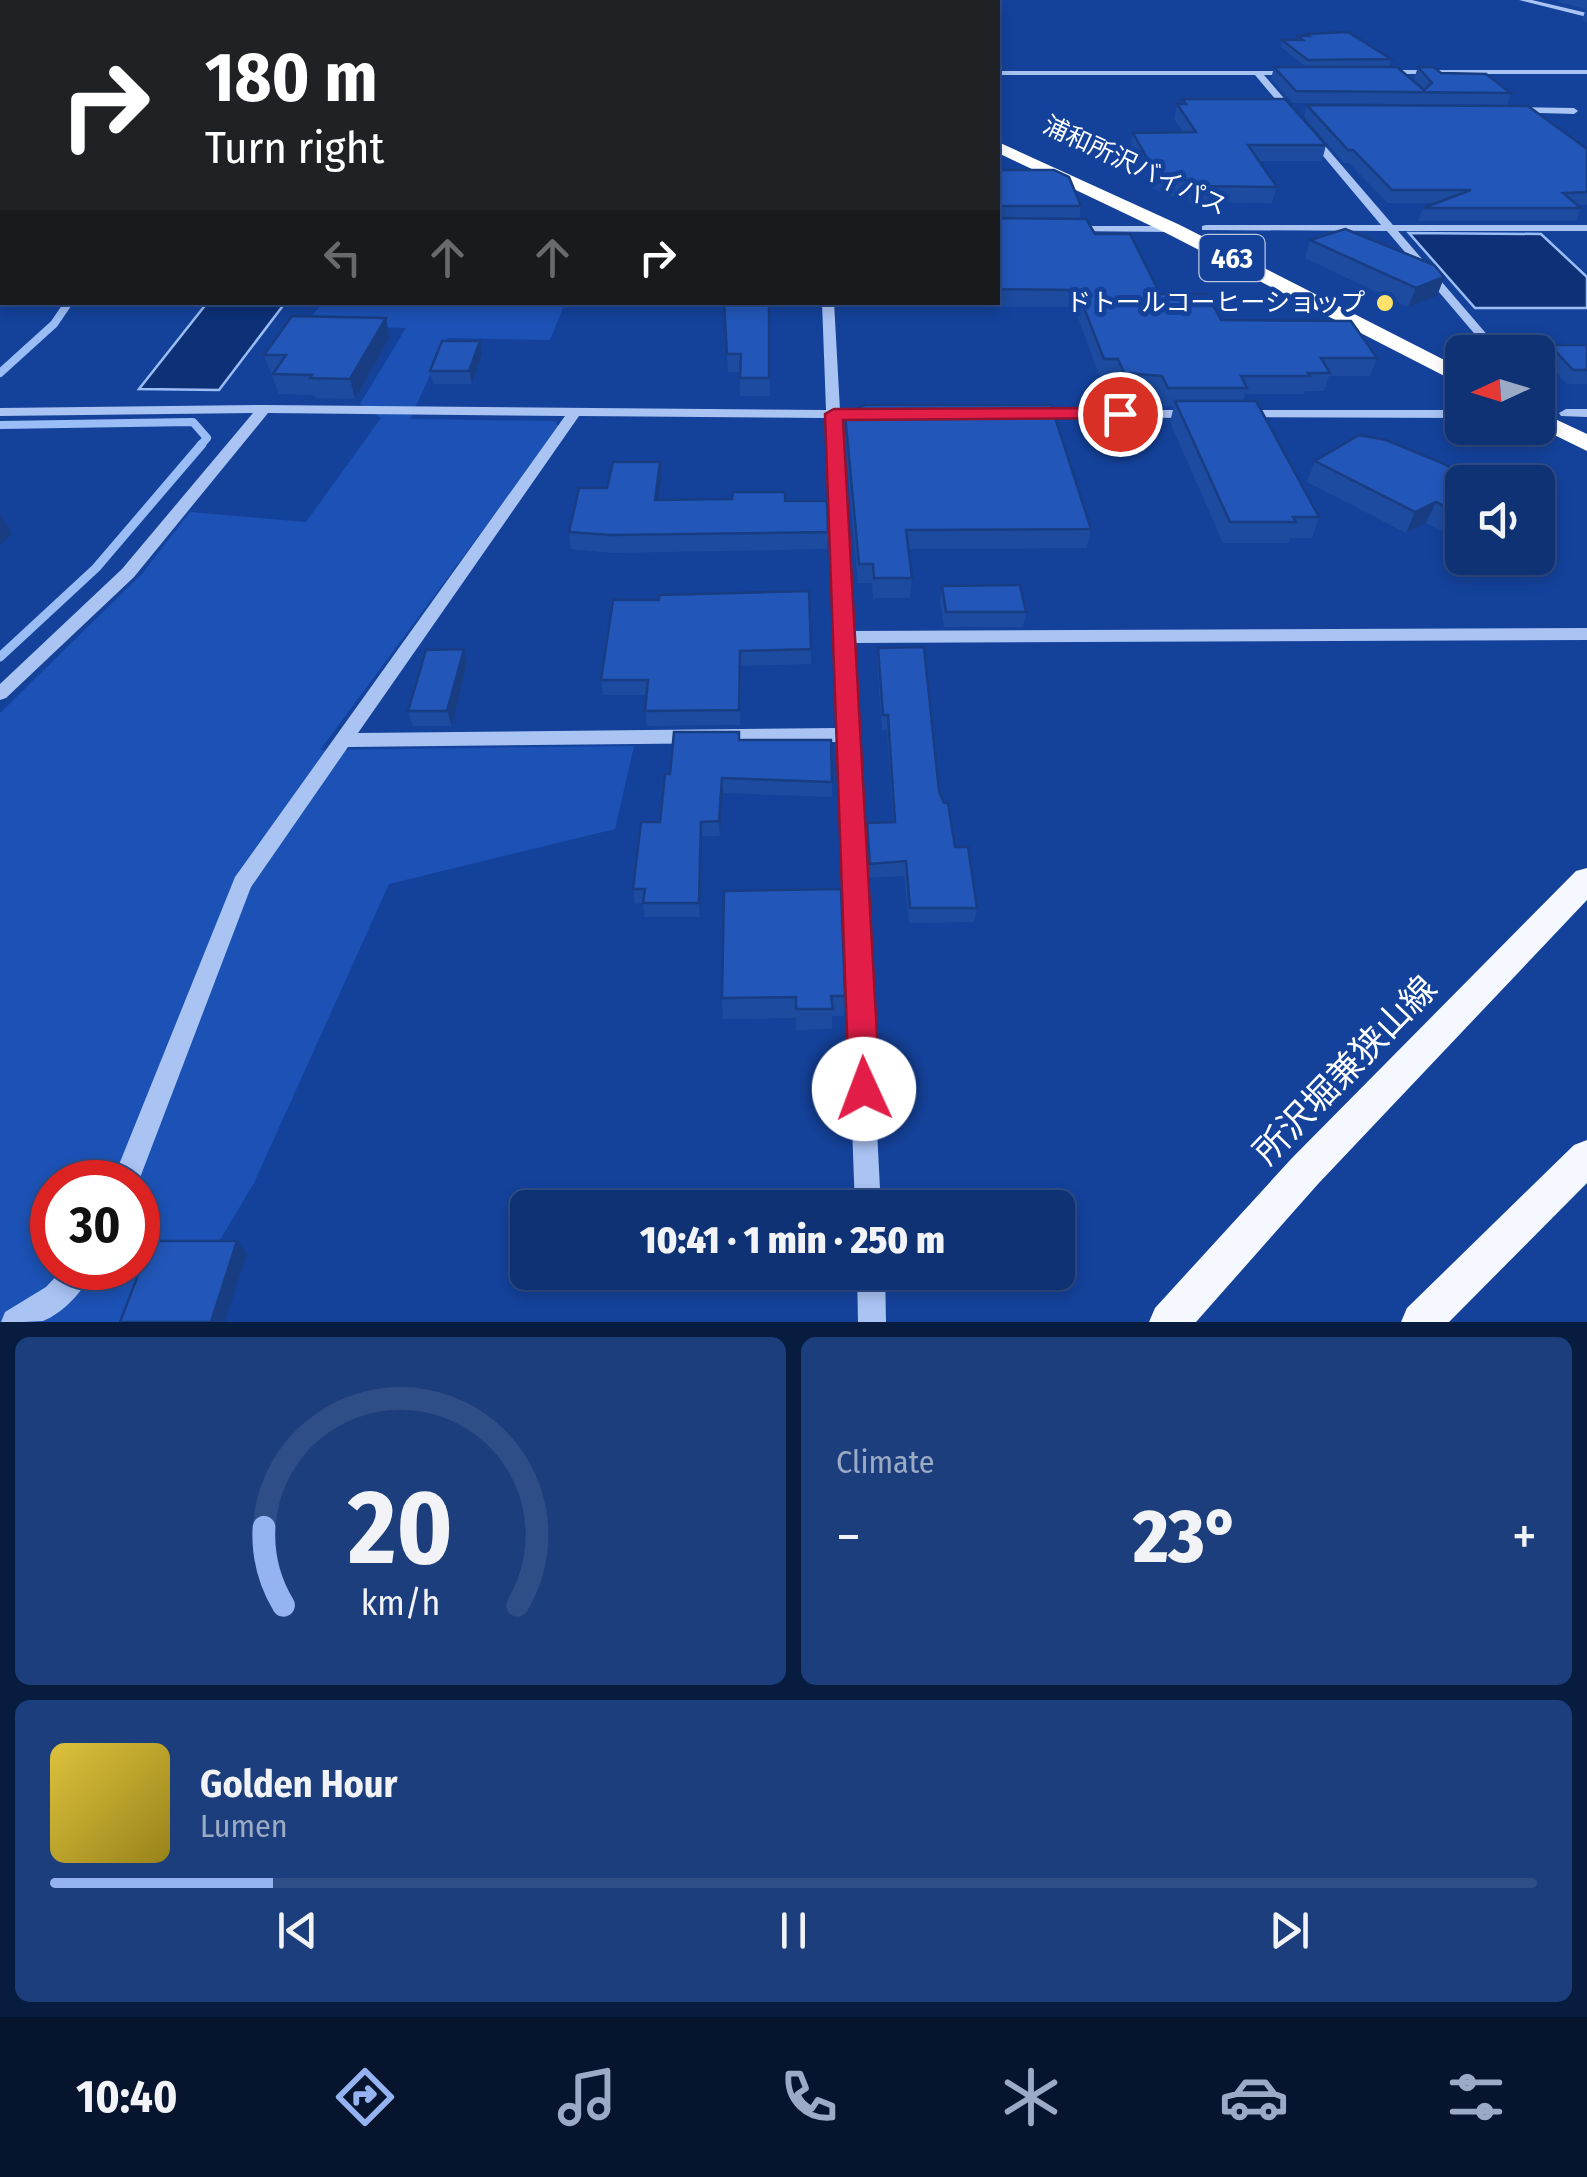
<!DOCTYPE html>
<html lang="en">
<head>
<meta charset="utf-8">
<style>
	:root { --surface:#0f3274; --page:#1d3e7c; --text:#f1f3f6; --muted:#9baac5; --line:#2f4d86; --accent:#95b2f1 }
	body { margin:0; font-family:"Fira Sans Condensed","Noto Sans JP",sans-serif; background:var(--page); color:var(--text); height:100vh; display:flex; flex-direction:column; font-size:38px; white-space:nowrap }
	* { box-sizing:border-box; margin:0 }
	p { font-size:32px; color:var(--muted) }
	.icon { flex:none; width:55px; height:55px; fill:none; stroke:currentColor; stroke-width:2; stroke-linecap:round; stroke-linejoin:round }
	.map { position:relative; height:1322px; overflow:hidden }
	.sheet { display:flex; flex-direction:column; gap:15px; padding:15px; background:#081c40; flex:1 }
	.sheet>* { flex:none }
	.top-card { position:absolute; left:0px; top:0px; width:1000px; height:305px; box-shadow:0 5px 15px #0003,0 0 0 2px var(--line); background:#202124; color:#fff; overflow:hidden }
	.needle { width:65px; rotate:266deg }
	.buttons { position:absolute; left:1445px; top:335px; display:grid; gap:20px }
	.buttons a { display:grid; place-items:center; width:110px; height:110px; border-radius:15px; background:var(--surface); box-shadow:0 5px 15px #0003,0 0 0 2px var(--line); font-size:50px }
	.speed { position:absolute; left:30px; top:1160px; display:flex; gap:20px; font-size:50px; font-weight:700; text-align:center }
	.speed>* { display:grid; place-content:center; width:130px; height:130px; border-radius:50%; background:var(--surface); box-shadow:0 5px 15px #0003,0 0 0 2px var(--line); line-height:1 }
	.speed .limit { border:15px solid #d22; background:#fff; color:#111 }
	.pin { position:absolute; display:grid; place-items:center; width:85px; height:85px; color:#fff; margin:-42px; border:5px solid #fff; border-radius:50%; box-shadow:0 2px 10px #0007 }
	.me { position:absolute; width:110px; margin:-55px; rotate:358deg; stroke-linejoin:round; filter:drop-shadow(0 0 8px #0008) }
	.turn { display:flex; align-items:center; gap:35px; height:210px; padding:0 40px; font-size:45px }
	.turn .icon { width:130px; height:130px; stroke-width:2.5 }
	.turn b { display:block; font-size:70px; line-height:85px }
	.lanes { display:flex; align-items:center; height:95px; padding:0 40px; background:#0003; justify-content:center; gap:50px; direction:ltr }
	.lanes .off { opacity:.35 }
	.big { font-size:75px; font-weight:800; line-height:1.1 }
	.sheet .widget { flex:1; display:flex; flex-direction:column; justify-content:center; gap:15px; min-width:0; padding:0 35px; border-radius:15px; background:var(--page) }
	.sheet .dial { align-items:center; gap:0 }
	.dial svg { height:260px; overflow:visible; fill:none; stroke:var(--line); stroke-width:7; stroke-linecap:round; text-anchor:middle }
	.dial text { fill:var(--text); stroke:none }
	.song { display:flex; align-items:center; gap:30px }
	.cover { width:120px; height:120px; border-radius:15px; background:linear-gradient(135deg,hsl(50 70% 55%),hsl(50 70% 35%)) }
	.played { height:10px; border-radius:5px; background:linear-gradient(90deg,var(--accent) 15%,var(--line) 15%) }
	.keys { display:flex; justify-content:space-around; direction:ltr }
	.heat { display:flex; justify-content:space-between; align-items:center; font-size:55px; direction:ltr }
	.sheet .tiles { flex:1; display:grid; gap:15px; grid-template-columns:1fr 1fr }
	.widget:last-child { grid-column:span 2 }
	.trip { position:absolute; left:510px; top:1190px; width:565px; height:100px; border-radius:15px; background:var(--surface); box-shadow:0 5px 15px #0003,0 0 0 2px var(--line); font-weight:800; line-height:100px; text-align:center }
	.tab-bar { display:flex; height:160px; justify-content:space-around; align-items:center; background:#06142e; color:var(--muted) }
	.tab-bar .icon { width:70px; height:70px }
	.tab-bar .on { color:var(--accent) }
	.tab-bar b { font-size:45px; color:var(--text) }
	.map>svg:first-child { display:block }
	.green { fill:#1c52b5; fill-rule:evenodd }
	.water { fill:#0d3077; stroke:#9bbdf6; stroke-width:2.5 }
	.lines { fill:none; stroke-linecap:round; stroke-linejoin:round }
	.stream-far1 { stroke:#9bbdf6; stroke-width:8 }
	.stream { stroke:#9bbdf6; stroke-width:9 }
	.minor { fill:#a9c3f3; fill-rule:evenodd }
	.major { fill:#f5f8ff; fill-rule:evenodd }
	.highway { fill:#fff; fill-rule:evenodd }
	.wall { fill:#1d4b9f }
	.shaded-wall { fill:#183d82 }
	.building { fill:#2257b9; stroke:#183d82; stroke-width:2.5 }
	.route { fill:#e11d48; stroke:#92132f; stroke-width:2.5 }
	.poi-dot { fill:#ffe26b; stroke:#14429b; stroke-width:4 }
	.labels { text-anchor:middle; dominant-baseline:central; stroke-width:10; stroke-linejoin:round; paint-order:stroke }
	.far-street-label { font-size:25px; fill:#fff; stroke:#14429b }
	.far-poi-label { font-size:25px; fill:#fff; stroke:#14429b; text-anchor:end }
	.shield { fill:#14429b; stroke:#b8c6e1; stroke-width:2.5 }
	.shield-label { font-size:28px; font-weight:bold; fill:#fff }
	.near-street-label { font-size:35px; fill:#fff; stroke:#14429b }
</style>
</head>
<body>
<div class="map">
<svg width="1587" height="1322" viewBox="0 0 1587 1322">
	<rect width="100%" height="100%" fill="#14429b"/>
	<!-- green -->
	<path class="green" d="M 322,303 L 565,303 L 550,340 L 447,338 L 410,419 L 555,421 L 559,427 L 320,750 L 634,746 L 615,829 L 389,884 L 254,1183 L 171,1322 L 0,1322 L 0,713 L 142,574 L 190,512 L 306,522 L 381,418 L 360,404 L 406,328 L 305,325 ZM 52,1182 L 138,1182 L 138,1268 L 52,1268 Z"/>
	<!-- water -->
	<g class="water">
		<path d="M 1409,233 L 1541,234 L 1587,277 L 1587,308 L 1475,308 Z"/>
		<path d="M 207,303 L 285,303 L 219,390 L 139,389 Z"/>
	</g>
	<g class="lines">
		<!-- stream-far1 -->
		<g class="stream-far1">
			<path d="M 0,373 L 54,324 L 69,302"/>
			<path d="M 0,425 L 193,422 L 207,438 L 200,446"/>
		</g>
		<!-- stream -->
		<path class="stream" d="M 0,657 L 96,568 L 202,444"/>
		<!-- minor -->
		<g class="minor">
			<path d="M 807,0 L 815,0 L 815,2 L 808,2 Z"/>
			<path d="M 1519,0 L 1532,0 L 1587,13 L 1587,17 Z"/>
			<path d="M 1383,70 L 1587,70 L 1587,74 L 1380,74 Z"/>
			<path d="M 998,71 L 1300,71 L 1297,75 L 1264,75 L 1393,225 L 1587,225 L 1587,231 L 1398,231 L 1502,352 L 1490,352 L 1387,231 L 1202,230 L 1202,226 L 1206,225 L 1381,225 L 1255,75 L 998,75 Z"/>
			<path d="M 1510,107 L 1574,108 L 1578,111 L 1574,114 L 1507,112 Z"/>
			<path d="M 1069,226 L 1173,226 L 1178,229 L 1173,232 L 1065,231 L 1064,229 Z"/>
			<path d="M 822,302 L 834,302 L 840,410 L 867,410 L 874,414 L 867,418 L 840,418 L 851,631 L 1587,628 L 1587,640 L 852,643 L 881,1208 L 855,1208 L 838,742 L 348,747 L 251,887 L 138,1183 L 112,1182 L 235,877 L 565,416 L 268,413 L 134,577 L 6,698 L 0,700 L 0,684 L 122,569 L 253,413 L 0,416 L 0,408 L 264,405 L 826,410 ZM 579,416 L 826,418 L 838,728 L 358,733 Z"/>
			<path d="M 1566,409 L 1587,409 L 1587,417 L 1561,416 L 1559,413 Z"/>
			<path d="M 1033,410 L 1192,410 L 1199,414 L 1192,418 L 1028,417 L 1028,411 Z"/>
			<path d="M 1243,410 L 1462,410 L 1462,418 L 1238,417 L 1238,411 Z"/>
			<path d="M 64,1268 L 94,1268 C 86,1288 64,1313 43,1321 C 31,1322 14,1322 1,1322 L 5,1312 L 46,1287 Z"/>
			<path d="M 857,1272 L 885,1272 L 886,1322 L 858,1322 Z"/>
		</g>
		<!-- major -->
		<g class="major">
			<path d="M 1587,868 L 1587,900 L 1318,1184 L 1196,1322 L 1149,1322 L 1155,1308 L 1292,1158 L 1576,871 Z"/>
			<path d="M 1587,1140 L 1587,1183 L 1449,1322 L 1401,1322 L 1407,1308 L 1574,1145 Z"/>
		</g>
		<!-- highway -->
		<g class="highway">
			<path d="M 654,0 L 671,0 L 672,2 L 656,2 Z"/>
			<path d="M 998,142 L 1180,225 L 1462,369 L 1462,385 L 1166,233 L 998,153 Z"/>
			<path d="M 1538,411 L 1587,434 L 1587,451 L 1538,427 Z"/>
		</g>
	</g>
	<!-- wall -->
	<g class="wall">
		<path d="M 155,0 L 222,0 L 214,2 L 170,2 Z"/>
		<path d="M 1559,0 L 1587,0 L 1587,22 L 1582,20 L 1586,9 L 1558,2 Z"/>
		<path d="M 1306,34 L 1391,59 L 1389,67 L 1306,67 L 1281,47 L 1282,40 L 1297,40 L 1298,36 L 1305,36 Z"/>
		<path d="M 1274,67 L 1420,86 L 1414,79 L 1418,67 L 1511,93 L 1507,105 L 1293,103 L 1271,79 Z"/>
		<path d="M 1182,99 L 1326,145 L 1322,161 L 1259,161 L 1277,187 L 1272,203 L 1190,202 L 1187,196 L 1168,196 L 1152,188 L 1130,148 L 1133,133 L 1183,132 L 1174,119 L 1177,104 L 1181,104 Z"/>
		<path d="M 1307,105 L 1587,149 L 1587,205 L 1578,205 L 1581,208 L 1576,221 L 1418,221 L 1423,208 L 1437,203 L 1388,203 L 1349,163 L 1344,163 L 1304,117 Z"/>
		<path d="M 998,170 L 1081,206 L 1079,219 L 1160,294 L 1221,320 L 1377,358 L 1370,376 L 1329,376 L 1324,391 L 1305,391 L 1304,394 L 1245,394 L 1243,401 L 1319,517 L 1312,538 L 1290,538 L 1288,543 L 1223,543 L 1170,422 L 1174,406 L 1163,406 L 1158,394 L 1120,391 L 1115,377 L 1100,377 L 1074,307 L 838,306 L 836,302 L 998,302 Z"/>
		<path d="M 1310,240 L 1444,277 L 1437,296 L 1408,307 L 1305,258 Z"/>
		<path d="M 667,302 L 819,302 L 818,306 L 769,307 L 770,396 L 740,396 L 740,372 L 728,372 L 724,307 L 667,307 Z"/>
		<path d="M 390,337 L 355,399 L 316,398 L 315,395 L 279,394 L 264,355 Z"/>
		<path d="M 1550,345 L 1587,345 L 1587,384 L 1567,384 L 1543,358 Z"/>
		<path d="M 482,354 L 472,384 L 433,384 L 430,371 Z"/>
		<path d="M 845,414 L 1091,529 L 1087,548 L 908,549 L 912,578 L 910,598 L 873,598 L 872,583 L 858,583 L 844,432 Z"/>
		<path d="M 1315,461 L 1442,463 L 1462,524 L 1448,534 L 1426,523 L 1406,533 L 1307,482 Z"/>
		<path d="M 660,462 L 662,479 L 659,500 L 785,501 L 828,532 L 827,549 L 612,553 L 571,549 L 569,532 L 607,488 Z"/>
		<path d="M 942,586 L 1026,612 L 1023,627 L 944,627 L 940,601 Z"/>
		<path d="M 613,600 L 811,649 L 811,664 L 741,666 L 740,725 L 647,726 L 645,711 L 647,695 L 603,695 L 601,680 Z"/>
		<path d="M 878,648 L 939,791 L 955,847 L 977,908 L 974,922 L 909,923 L 904,876 L 869,878 L 866,837 L 867,823 L 893,822 L 887,730 L 882,730 L 877,662 Z"/>
		<path d="M 464,649 L 467,664 L 452,726 L 413,726 L 408,711 Z"/>
		<path d="M 739,740 L 832,782 L 832,797 L 723,793 L 720,836 L 702,836 L 700,917 L 645,917 L 643,903 L 635,904 L 633,889 L 660,822 Z"/>
		<path d="M 845,996 L 844,1016 L 832,1016 L 832,1029 L 796,1030 L 796,1018 L 723,1019 L 722,998 Z"/>
	</g>
	<!-- shaded-wall -->
	<g class="shaded-wall">
		<path d="M 198,0 L 222,0 L 214,2 L 199,2 Z"/>
		<path d="M 1444,277 L 1437,296 L 1408,307 L 1416,288 Z"/>
		<path d="M 386,318 L 390,337 L 355,399 L 350,379 Z"/>
		<path d="M 480,341 L 482,354 L 472,384 L 469,371 Z"/>
		<path d="M 660,462 L 662,479 L 656,517 L 655,500 Z"/>
		<path d="M 1436,502 L 1426,523 L 1406,533 L 1415,512 Z"/>
		<path d="M 1462,510 L 1462,524 L 1448,534 L 1458,513 Z"/>
		<path d="M 0,513 L 12,534 L 0,545 Z"/>
		<path d="M 464,649 L 467,664 L 452,726 L 447,711 Z"/>
		<path d="M 722,778 L 723,793 L 720,836 L 719,821 Z"/>
		<path d="M 701,822 L 702,836 L 700,917 L 699,903 Z"/>
		<path d="M 237,1241 L 247,1253 L 225,1322 L 211,1322 Z"/>
	</g>
	<!-- building -->
	<g class="building">
		<path d="M 557,0 L 584,0 L 591,2 L 555,2 Z"/>
		<path d="M 696,0 L 780,0 L 780,1 L 695,2 Z"/>
		<path d="M 1348,32 L 1391,59 L 1308,60 L 1282,40 L 1303,40 L 1298,36 L 1309,36 L 1306,34 Z"/>
		<path d="M 1274,67 L 1397,67 L 1424,90 L 1432,83 L 1418,67 L 1433,67 L 1441,73 L 1486,74 L 1511,93 L 1296,91 Z"/>
		<path d="M 1182,99 L 1285,99 L 1326,145 L 1248,145 L 1277,187 L 1194,186 L 1190,180 L 1172,180 L 1155,172 L 1133,133 L 1196,132 L 1177,104 L 1186,104 Z"/>
		<path d="M 1307,105 L 1528,106 L 1587,149 L 1587,192 L 1563,193 L 1581,208 L 1423,208 L 1471,190 L 1392,190 L 1353,150 L 1348,150 Z"/>
		<path d="M 998,170 L 1054,170 L 1069,177 L 1081,206 L 1000,206 L 998,217 Z"/>
		<path d="M 998,218 L 1086,219 L 1095,234 L 1130,234 L 1160,294 L 1207,294 L 1221,320 L 1351,321 L 1377,358 L 1321,358 L 1330,373 L 1308,373 L 1310,376 L 1241,376 L 1247,388 L 1168,388 L 1162,376 L 1124,373 L 1118,359 L 1104,359 L 1077,290 L 998,289 Z"/>
		<path d="M 1345,229 L 1434,265 L 1444,277 L 1416,288 L 1310,240 Z"/>
		<path d="M 724,302 L 769,302 L 769,378 L 740,378 L 741,354 L 727,354 Z"/>
		<path d="M 292,316 L 386,318 L 350,379 L 310,378 L 312,375 L 273,374 L 286,355 L 264,355 Z"/>
		<path d="M 442,341 L 480,341 L 469,371 L 430,371 Z"/>
		<path d="M 1550,345 L 1587,345 L 1587,370 L 1573,370 Z"/>
		<path d="M 1175,401 L 1256,401 L 1319,517 L 1293,517 L 1296,522 L 1230,522 Z"/>
		<path d="M 865,405 L 1051,405 L 1091,529 L 906,530 L 912,578 L 874,578 L 873,564 L 859,564 L 845,414 Z"/>
		<path d="M 1359,435 L 1386,440 L 1442,463 L 1470,479 L 1474,482 L 1462,482 L 1462,510 L 1458,513 L 1436,502 L 1415,512 L 1315,461 Z"/>
		<path d="M 613,462 L 660,462 L 655,500 L 732,499 L 733,492 L 785,492 L 785,501 L 827,501 L 828,532 L 610,535 L 569,532 L 579,488 L 607,488 Z"/>
		<path d="M 1020,585 L 1026,612 L 946,612 L 942,586 Z"/>
		<path d="M 809,591 L 811,649 L 740,651 L 739,710 L 645,711 L 648,680 L 601,680 L 613,600 L 659,600 L 659,595 Z"/>
		<path d="M 924,647 L 939,791 L 944,803 L 948,803 L 955,847 L 968,847 L 977,908 L 910,908 L 906,861 L 870,864 L 867,823 L 895,822 L 888,715 L 883,715 L 878,648 Z"/>
		<path d="M 464,649 L 447,711 L 408,711 L 426,650 Z"/>
		<path d="M 674,732 L 739,732 L 739,740 L 831,740 L 832,782 L 722,778 L 719,821 L 701,822 L 699,903 L 643,903 L 645,889 L 633,889 L 641,822 L 660,822 L 665,774 L 670,774 Z"/>
		<path d="M 841,889 L 845,996 L 831,996 L 833,1009 L 796,1009 L 796,997 L 722,998 L 724,891 Z"/>
		<path d="M 151,1241 L 237,1241 L 211,1322 L 120,1322 Z"/>
	</g>
	<!-- route -->
	<path class="route" d="M 1120,408 L 1127,410 L 1127,418 L 843,420 L 880,1089 L 876,1099 L 864,1104 L 853,1099 L 849,1089 L 825,414 L 834,409 Z"/>
	<!-- markers -->
	<circle class="poi-dot" cx="1385" cy="303" r="10"/>
	<g class="labels">
		<!-- far-street labels -->
		<g class="far-street-label">
			<text transform="translate(1135 166) rotate(25)">浦和所沢バイパス</text>
		</g>
		<!-- far-poi labels -->
		<g class="far-poi-label">
			<text x="1365" y="303">ドトールコーヒーショップ</text>
		</g>
		<!-- shield labels -->
		<rect class="shield" x="1199.5" y="235" width="65" height="46" rx="8"/>
		<g class="shield-label">
			<text x="1232" y="258">463</text>
		</g>
		<!-- near-street labels -->
		<g class="near-street-label">
			<text transform="translate(1345 1070) rotate(-46)">所沢堀兼狭山線</text>
		</g>
	</g>
</svg>
<div class="buttons">
<a><svg class="needle" viewBox="-14 -14 28 28"><path d="M0-13l5 13h-10z" fill="#e53935"/><path d="M0 13l5-13h-10z" fill="#9baac5"/></svg></a>
<a><svg class="icon" aria-label="sound" viewBox="0 0 24 24"><path d="M4 9h4l5-4v14l-5-4H4zM17 9q2 3 0 6"/></svg></a>
</div>
<div class="speed"><div class="limit">30</div></div>
<div class="pin" style="left:1120px;top:414px;background:#d93025"><svg class="icon" aria-label="arrive" viewBox="0 0 24 24"><path d="M6 21V4h12l-3 4 3 4H6"/></svg></div>
<svg class="me" style="left:864px;top:1089px" viewBox="-20 -20 40 40"><circle r="19" fill="#fff"/><path d="M0-13L10 11 0 6-10 11z" fill="#e11d48"/></svg>
<div class="trip">10:41 · 1 min · 250 m</div>
<div class="top-card">
<div class="turn"><svg class="icon" aria-label="right" viewBox="0 0 24 24"><path d="M7 20v-9h11M14 6l5 5-5 5"/></svg><div><b>180 m</b>Turn right</div></div>
<div class="lanes"><svg class="icon off" aria-label="left" viewBox="0 0 24 24"><path d="M17 20v-9H6M10 6l-5 5 5 5"/></svg><svg class="icon off" aria-label="ahead" viewBox="0 0 24 24"><path d="M12 20V5M6 11l6-6 6 6"/></svg><svg class="icon off" aria-label="ahead" viewBox="0 0 24 24"><path d="M12 20V5M6 11l6-6 6 6"/></svg><svg class="icon" aria-label="right" viewBox="0 0 24 24"><path d="M7 20v-9h11M14 6l5 5-5 5"/></svg></div>
</div>
</div>
<section class="sheet">
<div class="tiles">
<div class="widget dial"><svg viewBox="0 0 100 80">
<path d="M14 69A42 42 0 1 1 86 69"/>
<path d="M14 69A42 42 0 0 1 8 45" stroke="#95b2f1"/>
<text x="50" y="56" font-size="32" font-weight="700">20</text>
<text x="50" y="72" font-size="11">km/h</text>
</svg></div>
<div class="widget"><p>Climate</p>
<div class="heat"><a>−</a><b class="big">23°</b><a>+</a></div>
</div>
<div class="widget">
<div class="song"><i class="cover"></i><div><b>Golden Hour</b><p>Lumen</p></div></div>
<div class="played"></div>
<div class="keys"><svg class="icon" aria-label="previous" viewBox="0 0 24 24"><path d="M18 5L8 12l10 7zM5 5v14"/></svg><svg class="icon" aria-label="pause" viewBox="0 0 24 24"><path d="M8 5v14M16 5v14"/></svg><svg class="icon" aria-label="next" viewBox="0 0 24 24"><path d="M6 5l10 7-10 7zM19 5v14"/></svg></div>
</div>
</div>
</section>
<nav class="tab-bar">
<b>10:40</b>
<svg class="icon on" aria-label="directions" viewBox="0 0 24 24"><path d="M12 3l9 9-9 9-9-9zM9 14v-3h6M13 9l2 2-2 2"/></svg>
<svg class="icon" aria-label="music" viewBox="0 0 24 24"><path d="M9 18V5l10-2v13"/><circle cx="6" cy="18" r="3"/><circle cx="16" cy="16" r="3"/></svg>
<svg class="icon" aria-label="phone" viewBox="0 0 24 24"><path d="M5 4h4l2 5-3 2q2 4 5 5l2-3 5 2v4C11 20 4 13 5 4z"/></svg>
<svg class="icon" aria-label="climate" viewBox="0 0 24 24"><path d="M12 3v18M4 7l16 10M4 17L20 7"/></svg>
<svg class="icon" aria-label="car" viewBox="0 0 24 24"><path d="M5 17H2v-5l4-1 3-4h7l3 4 3 1v5h-3M9 17h6M6 11h13"/><circle cx="7" cy="17" r="2"/><circle cx="17" cy="17" r="2"/></svg>
<svg class="icon" aria-label="filters" viewBox="0 0 24 24"><path d="M4 7h16M4 17h16"/><circle cx="9" cy="7" r="2"/><circle cx="15" cy="17" r="2"/></svg>
</nav>
</body>
</html>
